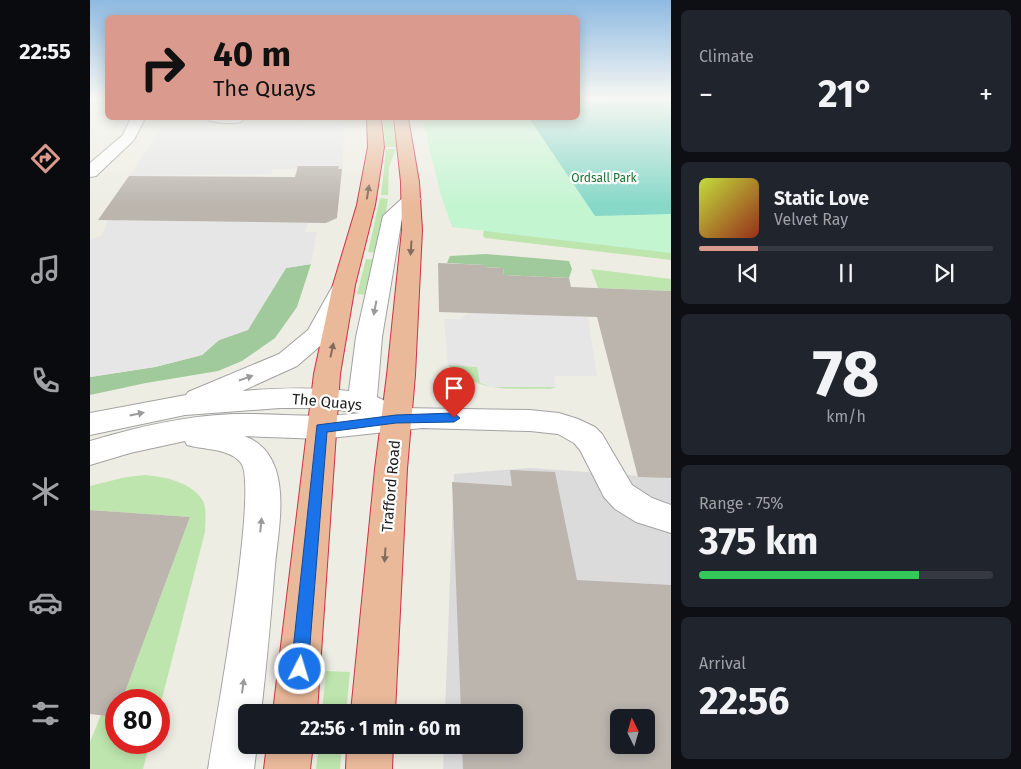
<!DOCTYPE html>
<html lang="en">
<head>
<meta charset="utf-8">
<style>
	:root { --surface:#171b24; --page:#20242c; --text:#f1f3f6; --muted:#9ea1a6; --line:#363941; --accent:#da9b8e }
	body { margin:0; font-family:"Fira Sans",sans-serif; background:var(--page); color:var(--text); height:100vh; display:flex; flex-direction:column; font-size:19px; white-space:nowrap }
	* { box-sizing:border-box; margin:0 }
	p { font-size:16px; color:var(--muted) }
	.icon { flex:none; width:28px; height:28px; fill:none; stroke:currentColor; stroke-width:2; stroke-linecap:round; stroke-linejoin:round }
	.map { position:relative; flex:1; overflow:hidden }
	.details { display:flex; flex-direction:column; gap:10px; padding:10px; background:#0d0f14; width:350px }
	.details>* { flex:none }
	.banner { position:absolute; left:15px; top:15px; width:475px; height:105px; border-radius:8px; box-shadow:0 2px 12px #0003; background:#da9b8e; color:#111; overflow:hidden }
	.needle { width:32px; rotate:355deg }
	.tools { position:absolute; left:520px; top:709px; display:grid; gap:10px }
	.tools a { display:grid; place-items:center; width:45px; height:45px; border-radius:8px; background:var(--surface); box-shadow:0 2px 12px #0003; font-size:25px }
	.speed { position:absolute; left:15px; top:689px; display:flex; gap:10px; font-size:25px; font-weight:700; text-align:center }
	.speed>* { display:grid; place-content:center; width:65px; height:65px; border-radius:50%; background:var(--surface); box-shadow:0 2px 12px #0003; line-height:1 }
	.speed .limit { border:8px solid #d22; background:#fff; color:#111 }
	.pin { position:absolute; display:grid; place-items:center; width:42px; height:42px; color:#fff; margin:-51px -21px; border-radius:50% 50% 50% 0; rotate:-45deg; box-shadow:0 0 5px #0007 }
	.pin .icon { rotate:45deg }
	.me { position:absolute; width:55px; margin:-28px; rotate:5deg; stroke-linejoin:round; filter:drop-shadow(0 0 4px #0008) }
	.turn { display:flex; align-items:center; gap:18px; height:105px; padding:0 25px; font-size:22px }
	.turn .icon { width:65px; height:65px; stroke-width:2.5 }
	.turn b { display:block; font-size:35px; line-height:42px }
	.big { font-size:38px; font-weight:700; line-height:1.1 }
	.details .tile { flex:1; display:flex; flex-direction:column; justify-content:center; gap:8px; min-width:0; padding:0 18px; border-radius:8px; background:var(--page) }
	.details .dial { align-items:center; gap:0 }
	.dial b { font-size:65px; line-height:1 }
	.song { display:flex; align-items:center; gap:15px }
	.cover { width:60px; height:60px; border-radius:8px; background:linear-gradient(135deg,hsl(70 70% 55%),hsl(10 70% 35%)) }
	.played { height:5px; border-radius:2px; background:linear-gradient(90deg,var(--accent) 20%,var(--line) 20%) }
	.keys { display:flex; justify-content:space-around; direction:ltr }
	.heat { display:flex; justify-content:space-between; align-items:center; font-size:28px; direction:ltr }
	.charge { height:8px; border-radius:4px; background:linear-gradient(90deg,#34c759 75%,var(--line) 0) }
	.trip { position:absolute; left:148px; top:704px; width:285px; height:50px; border-radius:8px; background:var(--surface); box-shadow:0 2px 12px #0003; font-weight:700; line-height:50px; text-align:center }
	main { display:flex; flex:1; min-height:0 }
	.tab-bar { display:flex; flex-direction:column; width:90px; justify-content:space-around; align-items:center; background:#090b0e; color:var(--muted) }
	.tab-bar .icon { width:35px; height:35px }
	.tab-bar .on { color:var(--accent) }
	.tab-bar b { font-size:22px; color:var(--text) }
	.map>svg:first-child { display:block }
	.residential { fill:#dcdbdb; fill-rule:evenodd }
	.grass { fill:#bee5ad }
	.forest { fill:#a1ca9c }
	.park { fill:#c4f5d1 }
	.pitch { fill:#87d8c8 }
	.parking { fill:#e6e6e6 }
	.building { fill:#bbb5ae; fill-rule:evenodd }
	.lines { fill:none; stroke-linecap:round; stroke-linejoin:round }
	.minor-casing { stroke:#a2a2a2; stroke-width:2 }
	.trunk-casing { stroke:#cd3048; stroke-width:2 }
	.minor { fill:#fff; fill-rule:evenodd }
	.trunk { fill:#eab99a; fill-rule:evenodd }
	.oneway { fill:#846c5c }
	.oneway2 { fill:#9a9a9a }
	.route { fill:#1a73e8; stroke:#114b97 }
	.labels { text-anchor:middle; dominant-baseline:central; stroke-width:4.5; stroke-linejoin:round; paint-order:stroke }
	.far-park-label { font-size:12px; fill:#13742d; stroke:#fff }
	.street-label { font-size:15px; fill:#1e1e1e; stroke:#fff }
</style>
</head>
<body>
<main>
<nav class="tab-bar">
<b>22:55</b>
<svg class="icon on" aria-label="directions" viewBox="0 0 24 24"><path d="M12 3l9 9-9 9-9-9zM9 14v-3h6M13 9l2 2-2 2"/></svg>
<svg class="icon" aria-label="music" viewBox="0 0 24 24"><path d="M9 18V5l10-2v13"/><circle cx="6" cy="18" r="3"/><circle cx="16" cy="16" r="3"/></svg>
<svg class="icon" aria-label="phone" viewBox="0 0 24 24"><path d="M5 4h4l2 5-3 2q2 4 5 5l2-3 5 2v4C11 20 4 13 5 4z"/></svg>
<svg class="icon" aria-label="climate" viewBox="0 0 24 24"><path d="M12 3v18M4 7l16 10M4 17L20 7"/></svg>
<svg class="icon" aria-label="car" viewBox="0 0 24 24"><path d="M5 17H2v-5l4-1 3-4h7l3 4 3 1v5h-3M9 17h6M6 11h13"/><circle cx="7" cy="17" r="2"/><circle cx="17" cy="17" r="2"/></svg>
<svg class="icon" aria-label="filters" viewBox="0 0 24 24"><path d="M4 7h16M4 17h16"/><circle cx="9" cy="7" r="2"/><circle cx="15" cy="17" r="2"/></svg>
</nav>
<div class="map">
<svg width="581" height="769" viewBox="0 0 581 769">
	<rect width="100%" height="100%" fill="#eeede4"/>
	<!-- residential -->
	<path class="residential" d="M 440,468 L 581,478 L 581,769 L 353,769 L 354,745 L 424,745 L 424,712 L 355,712 L 364,474 ZM 529,718 L 556,718 L 556,745 L 529,745 Z"/>
	<!-- grass -->
	<g class="grass">
		<path d="M 293,118 L 302,118 L 306,147 L 295,147 Z"/>
		<path d="M 296,149 L 306,149 L 299,167 L 298,195 L 291,195 Z"/>
		<path d="M 290,198 L 298,199 L 289,253 L 278,252 Z"/>
		<path d="M 394,228 L 581,240 L 581,260 L 395,238 L 393,236 Z"/>
		<path d="M 276,259 L 287,260 L 279,295 L 267,294 Z"/>
		<path d="M 501,269 L 581,279 L 581,291 L 508,288 Z"/>
		<path d="M 358,365 L 387,367 L 401,387 L 466,387 L 460,389 C 419,388 391,394 358,365 Z"/>
		<path d="M 56,475 C 75,477 102,482 113,501 C 117,509 115,523 115,532 L 69,710 L 69,700 L 32,700 L 100,517 L 0,510 L 0,486 L 36,477 Z"/>
		<path d="M 236,671 L 260,672 L 256,712 L 232,712 Z"/>
		<path d="M 11,715 L 26,716 L 26,742 L 60,743 L 53,769 L 0,769 L 0,742 Z"/>
		<path d="M 229,745 L 252,745 L 250,769 L 226,769 Z"/>
	</g>
	<!-- forest -->
	<g class="forest">
		<path d="M 396,254 L 479,261 L 482,269 L 479,278 L 414,275 L 413,268 L 394,267 L 394,265 L 357,263 L 360,256 Z"/>
		<path d="M 221,264 L 207,307 L 185,338 L 152,361 L 128,371 L 56,383 L 0,395 L 0,377 L 65,367 L 112,355 L 129,340 L 157,330 L 196,268 Z"/>
	</g>
	<!-- park -->
	<path class="park" d="M 488,98 L 581,98 L 581,253 L 362,227 L 351,195 L 332,118 L 488,118 Z"/>
	<!-- pitch -->
	<path class="pitch" d="M 573,98 L 581,104 L 581,214 L 505,216 L 439,118 L 488,118 L 488,99 Z"/>
	<!-- parking -->
	<g class="parking">
		<path d="M 155,123 L 210,123 L 211,125 L 255,124 L 252,169 L 248,169 L 248,166 L 231,166 L 230,169 L 183,169 L 181,174 L 39,176 L 71,128 L 138,127 L 153,125 Z"/>
		<path d="M 18,220 L 218,223 L 215,232 L 227,232 L 221,264 L 196,268 L 158,330 L 129,340 L 112,355 L 65,367 L 0,377 L 0,239 L 12,235 Z"/>
		<path d="M 380,312 L 498,317 L 507,376 L 464,376 L 466,387 L 401,387 L 390,383 L 387,367 L 358,365 L 354,319 L 370,319 Z"/>
	</g>
	<!-- building -->
	<g class="building">
		<path d="M 208,166 L 249,166 L 248,169 L 252,169 L 247,218 L 236,223 L 8,220 L 39,176 L 205,177 Z"/>
		<path d="M 348,263 L 394,265 L 394,267 L 413,268 L 414,275 L 479,278 L 481,287 L 581,291 L 581,478 L 548,477 L 507,317 L 349,312 Z"/>
		<path d="M 420,470 L 465,472 L 487,580 L 581,585 L 581,769 L 373,769 L 372,745 L 424,745 L 424,712 L 371,712 L 362,482 L 422,486 ZM 529,718 L 556,718 L 556,745 L 529,745 Z"/>
		<path d="M 0,510 L 100,517 L 32,700 L 26,700 L 26,717 L 0,714 Z"/>
	</g>
	<g class="lines">
		<defs>
			<g id="minor">
				<path d="M 41,118 L 55,118 L 44,140 L 6,176 L 0,177 L 0,163 L 33,135 Z"/>
				<path d="M 118,118 L 152,118 L 153,119 L 151,122 C 142,124 129,123 120,121 Z"/>
				<path d="M 322,194 L 328,195 L 331,199 L 312,218 L 292,337 L 287,397 L 309,408 L 440,410 L 469,413 L 488,419 L 505,427 L 512,434 L 542,485 L 562,498 L 581,505 L 581,533 L 546,522 L 525,509 L 514,497 L 490,450 L 484,443 L 468,434 L 440,431 L 332,428 L 231,439 L 154,436 C 171,442 180,453 186,470 C 195,500 188,535 185,565 C 181,614 177,663 171,712 L 156,712 L 156,745 L 167,745 L 164,769 L 118,769 C 125,726 169,487 151,463 C 140,448 113,450 97,445 L 95,441 L 40,453 L 0,465 L 0,441 C 47,427 94,416 143,414 C 186,413 226,419 270,413 L 234,408 L 190,408 L 95,415 L 0,435 L 0,413 L 96,395 L 98,392 L 189,354 L 218,330 L 245,282 L 253,280 L 261,282 L 264,287 L 237,340 L 207,366 L 152,391 C 188,388 223,387 259,391 L 266,337 L 293,216 L 316,195 Z"/>
			</g>
			<g id="trunk">
				<path d="M 277,118 L 291,118 L 294,147 L 285,205 L 265,285 L 250,374 L 227,712 L 183,712 L 224,374 L 243,285 L 267,205 L 278,147 Z"/>
				<path d="M 304,118 L 318,118 L 329,182 L 332,230 L 325,375 L 317,469 L 305,712 L 261,712 L 285,469 L 297,375 L 312,230 L 311,182 Z"/>
				<path d="M 177,745 L 223,745 L 220,769 L 174,769 Z"/>
				<path d="M 257,745 L 303,745 L 302,769 L 256,769 Z"/>
			</g>
		</defs>
		<!-- minor casing -->
		<use href="#minor" class="minor-casing"/>
		<!-- trunk casing -->
		<use href="#trunk" class="trunk-casing"/>
		<!-- minor -->
		<use href="#minor" class="minor"/>
		<!-- trunk -->
		<use href="#trunk" class="trunk"/>
	</g>
	<!-- one-way arrows -->
	<defs><path id="oneway-solid" d="M-6-.8H1V-3.2L6.5 0L1 3.2V.8H-6Z" transform="scale(1.25)"/></defs>
	<g class="oneway">
		<use href="#oneway-solid" transform="translate(278 192) rotate(-81)"/>
		<use href="#oneway-solid" transform="translate(321 248) rotate(94)"/>
		<use href="#oneway-solid" transform="translate(242 350) rotate(-78)"/>
		<use href="#oneway-solid" transform="translate(295 555) rotate(94)"/>
	</g>
	<g class="oneway2">
		<use href="#oneway-solid" transform="translate(285 308) rotate(101)"/>
		<use href="#oneway-solid" transform="translate(156 378) rotate(-19)"/>
		<use href="#oneway-solid" transform="translate(47 414) rotate(-12)"/>
		<use href="#oneway-solid" transform="translate(171 525) rotate(-84)"/>
		<use href="#oneway-solid" transform="translate(153 686) rotate(-82)"/>
	</g>
	<!-- sky -->
	<linearGradient id="sky" x2="0" y2="1"><stop stop-color="#8ebae2"/><stop offset="0.48" stop-color="#f7f7f3"/><stop offset="1" stop-color="#f7f7f3" stop-opacity="0"/></linearGradient>
	<rect width="581" height="205" fill="url(#sky)"/>
	<!-- route -->
	<path class="route" d="M 364,413 L 370,418 L 364,422 L 306,423 L 237,432 L 218,669 L 216,675 L 210,678 L 203,675 L 201,669 L 227,425 L 306,415 Z"/>
	<g class="labels">
		<!-- far-park labels -->
		<g class="far-park-label">
			<text x="514" y="178">Ordsall Park</text>
		</g>
		<!-- street labels -->
		<g class="street-label">
			<text transform="translate(237 402) rotate(5)">The Quays</text>
			<text transform="translate(301 486) rotate(-85)">Trafford Road</text>
		</g>
	</g>
</svg>
<div class="tools">
<a><svg class="needle" viewBox="-14 -14 28 28"><path d="M0-13l5 13h-10z" fill="#e53935"/><path d="M0 13l5-13h-10z" fill="#9ea1a6"/></svg></a>
</div>
<div class="speed"><div class="limit">80</div></div>
<div class="pin" style="left:364px;top:418px;background:#d93025"><svg class="icon" aria-label="arrive" viewBox="0 0 24 24"><path d="M6 21V4h12l-3 4 3 4H6"/></svg></div>
<svg class="me" style="left:210px;top:669px" viewBox="-20 -20 40 40"><circle r="17" fill="#1a73e8" stroke="#fff" stroke-width="3"/><path d="M0-11L8 9 0 5-8 9z" fill="#fff"/></svg>
<div class="trip">22:56 · 1 min · 60 m</div>
<div class="banner">
<div class="turn"><svg class="icon" aria-label="right" viewBox="0 0 24 24"><path d="M7 20v-9h11M14 6l5 5-5 5"/></svg><div><b>40 m</b>The Quays</div></div>
</div>
</div>
<section class="details">
<div class="tile"><p>Climate</p>
<div class="heat"><a>−</a><b class="big">21°</b><a>+</a></div>
</div>
<div class="tile">
<div class="song"><i class="cover"></i><div><b>Static Love</b><p>Velvet Ray</p></div></div>
<div class="played"></div>
<div class="keys"><svg class="icon" aria-label="previous" viewBox="0 0 24 24"><path d="M18 5L8 12l10 7zM5 5v14"/></svg><svg class="icon" aria-label="pause" viewBox="0 0 24 24"><path d="M8 5v14M16 5v14"/></svg><svg class="icon" aria-label="next" viewBox="0 0 24 24"><path d="M6 5l10 7-10 7zM19 5v14"/></svg></div>
</div>
<div class="tile dial"><b>78</b><p>km/h</p></div>
<div class="tile"><p>Range · 75%</p><b class="big">375 km</b><div class="charge"></div></div>
<div class="tile"><p>Arrival</p><b class="big">22:56</b></div>
</section>
</main>
</body>
</html>
